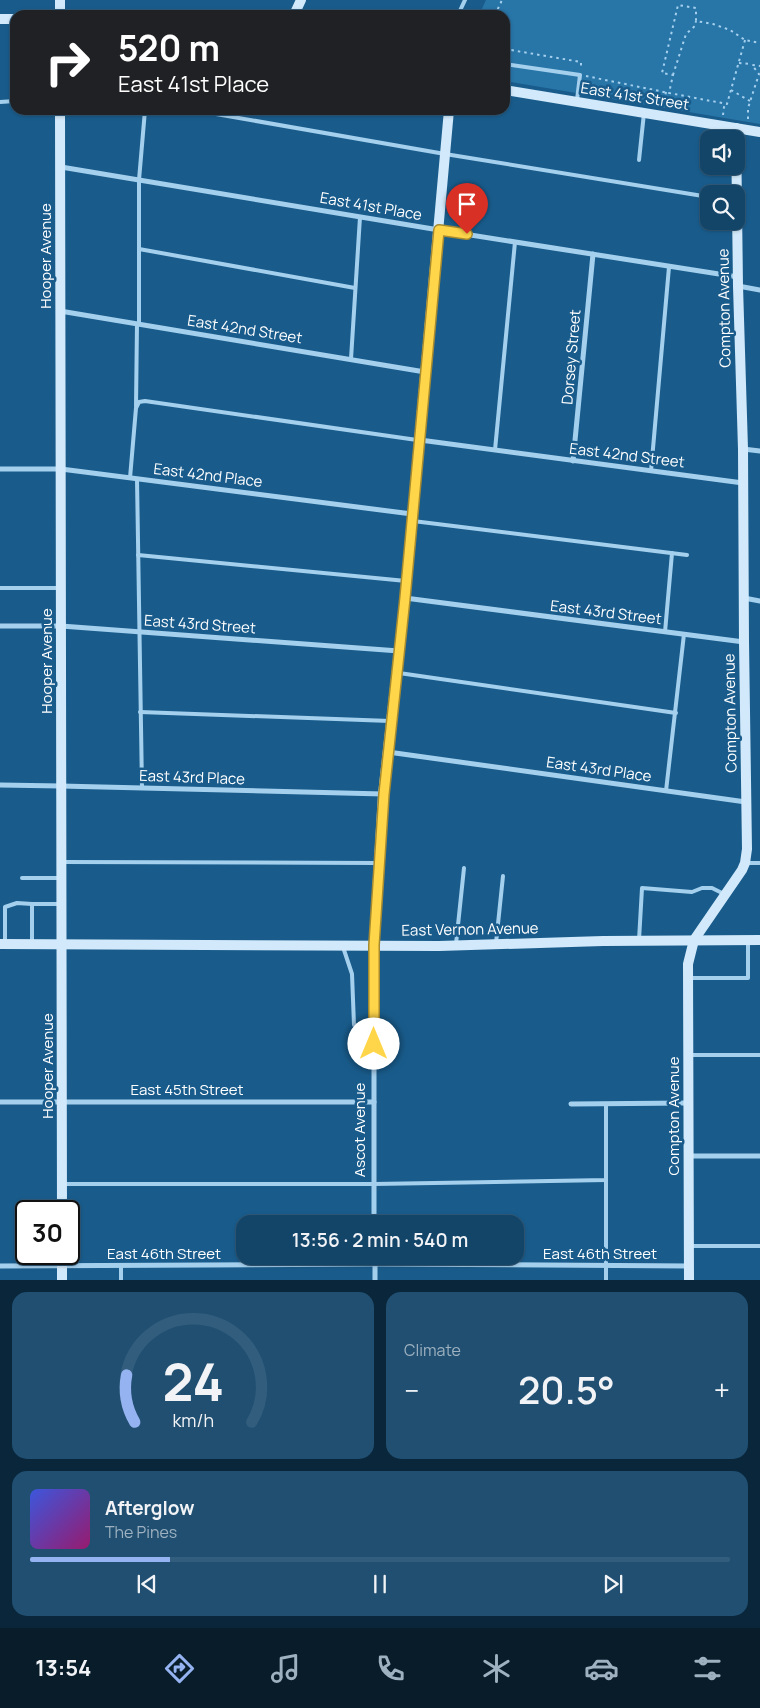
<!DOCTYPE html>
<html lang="en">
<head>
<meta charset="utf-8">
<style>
	:root { --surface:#134569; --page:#204f71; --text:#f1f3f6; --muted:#9db1c0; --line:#325d7d; --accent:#95b2f1 }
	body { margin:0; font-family:Manrope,sans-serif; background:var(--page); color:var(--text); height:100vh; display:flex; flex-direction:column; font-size:19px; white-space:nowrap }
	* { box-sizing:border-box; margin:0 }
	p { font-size:16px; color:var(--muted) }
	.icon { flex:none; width:28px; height:28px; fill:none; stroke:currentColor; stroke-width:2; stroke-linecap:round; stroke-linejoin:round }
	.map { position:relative; height:1280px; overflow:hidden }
	.panel { display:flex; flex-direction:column; gap:12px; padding:12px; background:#0a263a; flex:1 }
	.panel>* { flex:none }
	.hud { position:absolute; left:10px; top:10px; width:500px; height:105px; border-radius:15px; box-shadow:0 1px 4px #0004,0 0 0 1px var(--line); background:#202124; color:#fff; overflow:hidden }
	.fabs { position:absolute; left:700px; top:130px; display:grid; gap:10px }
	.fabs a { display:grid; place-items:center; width:45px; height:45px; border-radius:10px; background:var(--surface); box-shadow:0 1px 4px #0004,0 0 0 1px var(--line); font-size:25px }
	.speed { position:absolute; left:15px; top:1200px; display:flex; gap:10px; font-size:25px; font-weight:700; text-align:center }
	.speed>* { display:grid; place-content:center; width:65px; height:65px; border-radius:50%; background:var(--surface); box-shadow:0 1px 4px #0004,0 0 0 1px var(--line); line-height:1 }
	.speed .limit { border:2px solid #111; border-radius:8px; background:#fff; color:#111 }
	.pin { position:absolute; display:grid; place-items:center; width:42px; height:42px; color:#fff; margin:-51px -21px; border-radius:50% 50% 50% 0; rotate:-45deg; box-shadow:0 0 5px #0007 }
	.pin .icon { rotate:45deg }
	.me { position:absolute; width:55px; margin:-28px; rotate:0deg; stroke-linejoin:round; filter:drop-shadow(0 0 4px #0008) }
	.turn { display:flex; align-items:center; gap:18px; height:105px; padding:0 25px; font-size:22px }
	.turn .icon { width:65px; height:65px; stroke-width:2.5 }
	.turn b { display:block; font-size:35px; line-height:42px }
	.big { font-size:38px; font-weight:600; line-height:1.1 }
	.panel .card { flex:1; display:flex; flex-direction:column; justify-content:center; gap:8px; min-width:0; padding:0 18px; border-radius:15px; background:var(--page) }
	.panel .dial { align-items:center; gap:0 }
	.dial svg { height:130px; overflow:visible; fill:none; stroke:var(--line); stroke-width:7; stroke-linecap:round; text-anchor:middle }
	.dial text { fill:var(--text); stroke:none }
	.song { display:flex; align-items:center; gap:15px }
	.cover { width:60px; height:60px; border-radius:8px; background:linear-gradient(135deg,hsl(230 70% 55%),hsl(320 70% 35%)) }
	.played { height:5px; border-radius:2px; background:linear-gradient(90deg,var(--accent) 20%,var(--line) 20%) }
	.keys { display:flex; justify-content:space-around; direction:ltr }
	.heat { display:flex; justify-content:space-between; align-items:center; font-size:28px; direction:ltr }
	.panel .tiles { flex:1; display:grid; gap:12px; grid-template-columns:1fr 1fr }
	.card:last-child { grid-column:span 2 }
	.trip { position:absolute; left:236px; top:1215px; width:288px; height:50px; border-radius:15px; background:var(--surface); box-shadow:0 1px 4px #0004,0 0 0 1px var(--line); font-weight:600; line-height:50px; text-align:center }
	.dock { display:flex; height:80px; justify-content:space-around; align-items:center; background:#081c2a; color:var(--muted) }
	.dock .icon { width:35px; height:35px }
	.dock .active { color:var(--accent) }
	.dock b { font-size:22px; color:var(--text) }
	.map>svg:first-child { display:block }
	.green { fill:#2875a8 }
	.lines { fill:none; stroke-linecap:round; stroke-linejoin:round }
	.path { stroke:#a4d0ee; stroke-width:2; stroke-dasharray:2.5 4; stroke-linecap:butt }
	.lane { stroke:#a4d0ee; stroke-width:4 }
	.street { stroke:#a4d0ee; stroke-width:5 }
	.secondary { stroke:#d1e9fa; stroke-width:10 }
	.route-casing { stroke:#a68a30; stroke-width:12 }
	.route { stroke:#ffd54a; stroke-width:9 }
	.labels { text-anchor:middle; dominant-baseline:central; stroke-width:5; stroke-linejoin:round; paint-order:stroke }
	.street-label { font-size:15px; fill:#fff; stroke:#195c8c }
</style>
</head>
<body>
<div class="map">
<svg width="760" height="1281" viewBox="0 0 760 1281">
	<rect width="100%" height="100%" fill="#195c8c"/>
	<!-- green -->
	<path class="green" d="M 486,0 L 760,0 L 760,124 L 505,81 L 505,15 L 479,15 Z"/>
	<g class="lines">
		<!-- path -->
		<g class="path">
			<path d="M 495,15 L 502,0"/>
			<path d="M 745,40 L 727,104 L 669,93 L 673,75 L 662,73 L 678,5 L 696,8 L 696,21 L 713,24 L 730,30 L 745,40 L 760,43"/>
			<path d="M 505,49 L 581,62 L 581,67"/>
			<path d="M 739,63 L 751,64"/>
			<path d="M 673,75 L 686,34 L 695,26 L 696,21"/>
			<path d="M 586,76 L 669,93"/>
			<path d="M 731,90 L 750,101"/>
			<path d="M 663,107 L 666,92"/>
			<path d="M 723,115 L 724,107 L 727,104"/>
			<path d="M 748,119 L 748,108 L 759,74 L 752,65 L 760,66"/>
		</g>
		<!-- lane -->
		<g class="lane">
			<path d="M 458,15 L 465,0"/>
			<path d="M 505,64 L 580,75 L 577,100"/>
			<path d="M 0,102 L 15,101"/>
			<path d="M 193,110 L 445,154 L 709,197"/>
			<path d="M 639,160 L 644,113"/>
			<path d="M 139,249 L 355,288"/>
			<path d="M 139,324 L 139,180 L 145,110"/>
			<path d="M 351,359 L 360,217"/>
			<path d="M 136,406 L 137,324"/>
			<path d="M 495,450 L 515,242"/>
			<path d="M 651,471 L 669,267"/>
			<path d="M 130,478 L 136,408 L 139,402 L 145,401 L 417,440"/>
			<path d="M 137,479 L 142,788"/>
			<path d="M 413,521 L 687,555"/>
			<path d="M 138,555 L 406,581"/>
			<path d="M 0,588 L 60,588"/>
			<path d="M 665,632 L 672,553"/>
			<path d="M 399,673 L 676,713"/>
			<path d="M 140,712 L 390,721"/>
			<path d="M 666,791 L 684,634"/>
			<path d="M 62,862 L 377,863"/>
			<path d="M 745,863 L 760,863"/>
			<path d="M 22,878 L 59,878"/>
			<path d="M 639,940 L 642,888 L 692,892 L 702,888 L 712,888 L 724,894"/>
			<path d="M 5,942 L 5,907 L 17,903 L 32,904"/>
			<path d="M 32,942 L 32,904 L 61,904"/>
			<path d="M 496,943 L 503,876"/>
			<path d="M 456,944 L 464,868"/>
			<path d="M 343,947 L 352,974 L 354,1025 L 374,1026"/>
			<path d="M 689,978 L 748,978 L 748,942"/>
			<path d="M 690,1055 L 760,1055"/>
			<path d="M 606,1180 L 606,1281"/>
			<path d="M 64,1184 L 374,1184 L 606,1180 L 606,1104"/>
			<path d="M 690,1246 L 760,1246"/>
			<path d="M 121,1281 L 121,1266"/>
		</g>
		<!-- street -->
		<g class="street">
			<path d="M 61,167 L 439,230 L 738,277"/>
			<path d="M 738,286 L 760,290"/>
			<path d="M 60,311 L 425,372"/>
			<path d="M 420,440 L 743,483"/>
			<path d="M 743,449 L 760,451"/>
			<path d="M 573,461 L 593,254"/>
			<path d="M 0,469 L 61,469 L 412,514"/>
			<path d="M 405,598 L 744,642"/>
			<path d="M 744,598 L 760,601"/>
			<path d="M 0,626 L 61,626 L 399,651"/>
			<path d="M 388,752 L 746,802"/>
			<path d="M 0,785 L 61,786 L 383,794"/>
			<path d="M 0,1102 L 374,1102"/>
			<path d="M 571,1104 L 688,1103"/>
			<path d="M 689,1156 L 760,1156"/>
			<path d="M 374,1224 L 374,945"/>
			<path d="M 375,1256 L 375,1281"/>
			<path d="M 0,1266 L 375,1264 L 689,1266"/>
		</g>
		<!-- secondary -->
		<g class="secondary">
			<path d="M 60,15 L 60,0"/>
			<path d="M 294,15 L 301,0"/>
			<path d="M 0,19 L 15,19"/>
			<path d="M 505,90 L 760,132"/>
			<path d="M 60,110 L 62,1211"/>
			<path d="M 0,944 L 439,946 L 603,941 L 760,940"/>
			<path d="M 374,945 L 383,794 L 405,598 L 449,110"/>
			<path d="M 62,1254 L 62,1281"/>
			<path d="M 689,1281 L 688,964 L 694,940 L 742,870 L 745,863 L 747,849 L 744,642 L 743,449 L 738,286 L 736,128"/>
		</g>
	</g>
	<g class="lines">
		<defs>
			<path id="route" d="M 374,1044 L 374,945 L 384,794 L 405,598 L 439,230 L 467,234"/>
		</defs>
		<!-- route casing -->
		<use href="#route" class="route-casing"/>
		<!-- route -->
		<use href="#route" class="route"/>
	</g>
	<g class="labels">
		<!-- street labels -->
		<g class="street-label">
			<text transform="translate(635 96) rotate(9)">East 41st Street</text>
			<text transform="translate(371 206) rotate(10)">East 41st Place</text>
			<text transform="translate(45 256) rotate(-90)">Hooper Avenue</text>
			<text transform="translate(724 308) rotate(-91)">Compton Avenue</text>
			<text transform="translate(245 329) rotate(9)">East 42nd Street</text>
			<text transform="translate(571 357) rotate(-85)">Dorsey Street</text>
			<text transform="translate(627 455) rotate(7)">East 42nd Street</text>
			<text transform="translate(208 475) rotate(7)">East 42nd Place</text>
			<text transform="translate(606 612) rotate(7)">East 43rd Street</text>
			<text transform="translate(200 624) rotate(4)">East 43rd Street</text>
			<text transform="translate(46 661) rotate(-90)">Hooper Avenue</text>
			<text transform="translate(730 713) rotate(-91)">Compton Avenue</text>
			<text transform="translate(599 769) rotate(8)">East 43rd Place</text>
			<text transform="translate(192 777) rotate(2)">East 43rd Place</text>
			<text transform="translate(470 929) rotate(-1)">East Vernon Avenue</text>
			<text transform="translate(47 1066) rotate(-90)">Hooper Avenue</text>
			<text x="187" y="1089">East 45th Street</text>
			<text transform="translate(673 1116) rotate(-90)">Compton Avenue</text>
			<text transform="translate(359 1130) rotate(-90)">Ascot Avenue</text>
			<text x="164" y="1253">East 46th Street</text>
			<text x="600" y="1253">East 46th Street</text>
		</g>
	</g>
</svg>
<div class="fabs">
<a><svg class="icon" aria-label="sound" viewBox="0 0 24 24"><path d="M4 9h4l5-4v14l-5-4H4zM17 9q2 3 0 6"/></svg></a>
<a><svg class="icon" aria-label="search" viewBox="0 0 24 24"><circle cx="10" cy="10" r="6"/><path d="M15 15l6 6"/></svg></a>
</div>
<div class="speed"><div class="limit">30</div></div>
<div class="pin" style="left:467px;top:234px;background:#d93025"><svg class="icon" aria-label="arrive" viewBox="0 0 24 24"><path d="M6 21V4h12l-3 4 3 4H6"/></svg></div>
<svg class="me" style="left:374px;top:1044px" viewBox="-20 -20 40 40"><circle r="19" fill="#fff"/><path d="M0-13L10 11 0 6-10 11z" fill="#ffd54a"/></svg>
<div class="trip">13:56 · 2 min · 540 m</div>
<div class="hud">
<div class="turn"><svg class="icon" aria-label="right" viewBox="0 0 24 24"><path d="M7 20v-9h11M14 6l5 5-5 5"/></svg><div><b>520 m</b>East 41st Place</div></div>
</div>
</div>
<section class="panel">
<div class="tiles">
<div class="card dial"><svg viewBox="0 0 100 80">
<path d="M14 69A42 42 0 1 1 86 69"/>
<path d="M14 69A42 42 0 0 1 9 40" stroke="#95b2f1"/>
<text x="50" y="56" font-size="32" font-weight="700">24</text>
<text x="50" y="72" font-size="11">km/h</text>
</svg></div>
<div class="card"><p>Climate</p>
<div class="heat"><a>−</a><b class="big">20.5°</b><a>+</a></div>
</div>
<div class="card">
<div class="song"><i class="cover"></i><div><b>Afterglow</b><p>The Pines</p></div></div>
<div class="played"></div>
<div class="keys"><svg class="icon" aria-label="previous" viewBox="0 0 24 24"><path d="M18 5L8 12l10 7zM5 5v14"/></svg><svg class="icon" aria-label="pause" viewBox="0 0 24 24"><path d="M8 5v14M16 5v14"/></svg><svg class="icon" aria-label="next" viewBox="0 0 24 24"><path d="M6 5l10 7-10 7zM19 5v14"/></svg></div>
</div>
</div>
</section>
<nav class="dock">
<b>13:54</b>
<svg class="icon active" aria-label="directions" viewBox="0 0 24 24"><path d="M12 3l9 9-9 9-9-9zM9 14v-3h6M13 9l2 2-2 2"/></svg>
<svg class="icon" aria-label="music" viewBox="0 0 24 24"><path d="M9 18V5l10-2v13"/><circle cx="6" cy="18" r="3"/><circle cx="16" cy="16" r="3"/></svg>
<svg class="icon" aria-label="phone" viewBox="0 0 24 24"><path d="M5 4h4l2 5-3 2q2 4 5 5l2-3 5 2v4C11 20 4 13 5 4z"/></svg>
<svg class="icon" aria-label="climate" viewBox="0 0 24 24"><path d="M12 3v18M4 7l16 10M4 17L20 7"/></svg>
<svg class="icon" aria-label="car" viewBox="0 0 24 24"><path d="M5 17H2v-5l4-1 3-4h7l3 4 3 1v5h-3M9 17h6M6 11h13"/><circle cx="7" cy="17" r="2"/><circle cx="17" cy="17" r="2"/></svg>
<svg class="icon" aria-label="filters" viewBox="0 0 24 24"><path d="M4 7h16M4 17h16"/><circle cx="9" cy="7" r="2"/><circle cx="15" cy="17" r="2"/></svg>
</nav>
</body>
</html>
